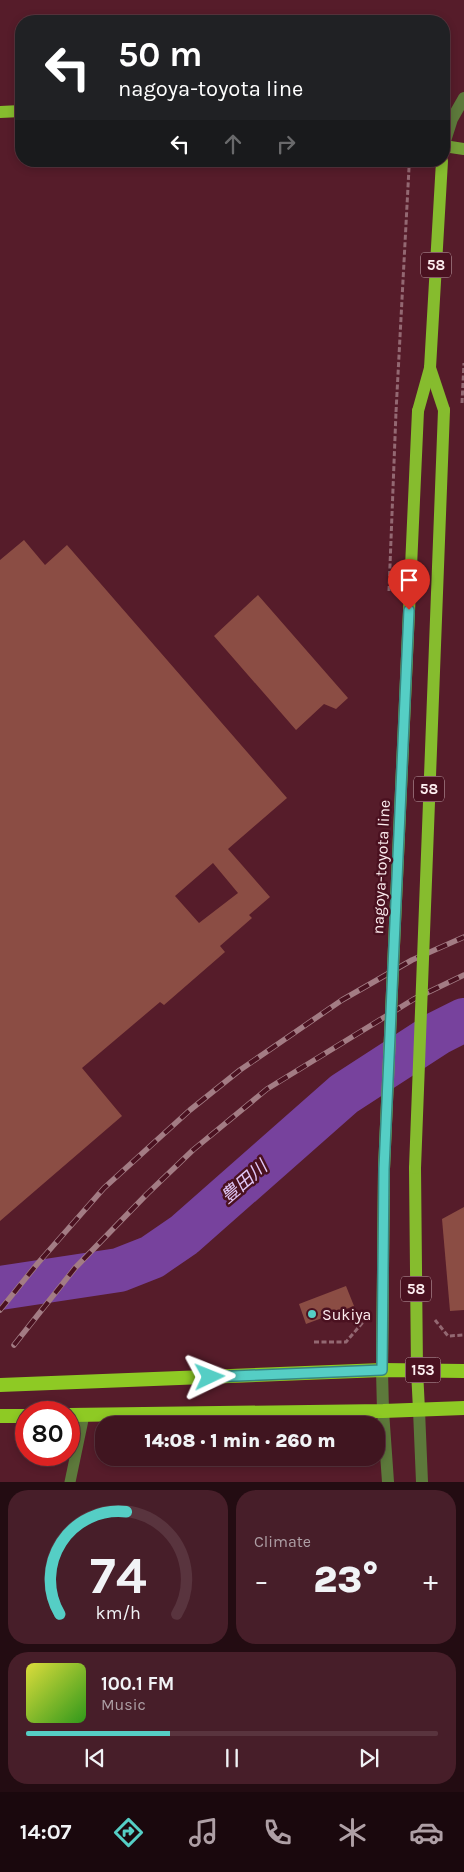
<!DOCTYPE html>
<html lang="en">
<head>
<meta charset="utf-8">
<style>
	:root { --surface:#401520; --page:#471e29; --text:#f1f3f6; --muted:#ae9fa5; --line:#59343e; --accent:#55cec5 }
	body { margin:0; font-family:Karla,"Noto Sans JP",sans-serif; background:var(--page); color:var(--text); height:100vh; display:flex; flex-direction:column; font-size:19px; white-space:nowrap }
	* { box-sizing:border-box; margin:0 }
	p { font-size:16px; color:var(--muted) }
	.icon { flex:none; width:28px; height:28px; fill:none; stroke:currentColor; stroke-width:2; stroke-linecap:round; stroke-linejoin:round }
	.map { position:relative; height:1482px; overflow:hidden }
	.drawer { display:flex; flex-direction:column; gap:8px; padding:8px; background:#230c12; flex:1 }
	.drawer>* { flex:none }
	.hud { position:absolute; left:15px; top:15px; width:435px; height:152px; border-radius:20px; box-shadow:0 2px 8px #0003,0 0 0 1px var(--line); background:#202124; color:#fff; overflow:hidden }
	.speed { position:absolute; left:15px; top:1401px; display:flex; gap:10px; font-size:25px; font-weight:700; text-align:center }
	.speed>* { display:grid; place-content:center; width:65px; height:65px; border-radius:50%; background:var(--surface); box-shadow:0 2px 8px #0003,0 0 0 1px var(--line); line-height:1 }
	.speed .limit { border:8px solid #d22; background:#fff; color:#111 }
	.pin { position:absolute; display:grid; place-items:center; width:42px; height:42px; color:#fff; margin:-51px -21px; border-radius:50% 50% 50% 0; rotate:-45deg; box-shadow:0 0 5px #0007 }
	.pin .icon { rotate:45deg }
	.me { position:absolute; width:55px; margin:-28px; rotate:88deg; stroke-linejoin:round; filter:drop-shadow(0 0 4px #0008) }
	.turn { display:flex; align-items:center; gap:18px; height:105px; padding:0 20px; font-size:22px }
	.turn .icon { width:65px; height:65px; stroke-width:2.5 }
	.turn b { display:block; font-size:35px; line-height:42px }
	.lanes { display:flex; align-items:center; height:48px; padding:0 20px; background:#0003; justify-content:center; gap:25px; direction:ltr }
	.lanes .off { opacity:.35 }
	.big { font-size:38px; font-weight:800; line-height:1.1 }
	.drawer .tile { flex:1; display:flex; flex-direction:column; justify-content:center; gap:8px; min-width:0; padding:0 18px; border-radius:20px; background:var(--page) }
	.drawer .dial { align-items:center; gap:0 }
	.dial svg { height:130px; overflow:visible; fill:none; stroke:var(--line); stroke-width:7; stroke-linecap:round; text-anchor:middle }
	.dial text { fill:var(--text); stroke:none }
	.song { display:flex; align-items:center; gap:15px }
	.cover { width:60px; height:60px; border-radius:8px; background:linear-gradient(135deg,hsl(60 70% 55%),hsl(110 70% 35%)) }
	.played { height:5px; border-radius:2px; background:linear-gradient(90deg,var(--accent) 35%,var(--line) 35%) }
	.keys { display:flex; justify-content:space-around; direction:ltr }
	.heat { display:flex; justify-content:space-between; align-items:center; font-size:28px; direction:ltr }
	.drawer .tiles { flex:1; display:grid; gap:8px; grid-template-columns:1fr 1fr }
	.tile:last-child { grid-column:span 2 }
	.trip { position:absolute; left:95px; top:1416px; width:290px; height:50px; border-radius:20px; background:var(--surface); box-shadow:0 2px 8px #0003,0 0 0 1px var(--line); font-weight:800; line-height:50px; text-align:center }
	.menu { display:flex; height:80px; justify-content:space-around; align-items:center; background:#1a080d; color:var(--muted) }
	.menu .icon { width:35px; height:35px }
	.menu .active { color:var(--accent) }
	.menu b { font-size:22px; color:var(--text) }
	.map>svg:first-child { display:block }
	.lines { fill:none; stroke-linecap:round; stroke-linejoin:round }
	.river { stroke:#77429d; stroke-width:44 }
	.building { fill:#8b4d44; fill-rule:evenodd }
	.path { stroke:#936872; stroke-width:3; stroke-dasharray:5 2.5; stroke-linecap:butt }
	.service { stroke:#5d793b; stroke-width:11 }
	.minor { stroke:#5d793b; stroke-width:12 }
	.tertiary { stroke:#5d793b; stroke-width:12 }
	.secondary { stroke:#749f37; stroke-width:12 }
	.primary { stroke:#86bc2e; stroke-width:12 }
	.trunk { stroke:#8eca24; stroke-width:14 }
	.rail-casing { stroke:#a37c84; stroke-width:5.5 }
	.rail { stroke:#4a1120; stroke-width:4; stroke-dasharray:11; stroke-linecap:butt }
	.path-bridge { stroke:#936872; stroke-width:3; stroke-dasharray:5 2.5; stroke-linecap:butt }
	.primary-bridge { stroke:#86bc2e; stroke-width:12 }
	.route-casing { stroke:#378680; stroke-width:12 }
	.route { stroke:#55cec5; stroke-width:9 }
	.poi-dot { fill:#55cec5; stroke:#4a1120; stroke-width:2 }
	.labels { text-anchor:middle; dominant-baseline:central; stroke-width:5; stroke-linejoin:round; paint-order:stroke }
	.shield { fill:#4a1120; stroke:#c7abb1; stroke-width:1 }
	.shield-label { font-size:15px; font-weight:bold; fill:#fdedef }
	.street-label { font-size:16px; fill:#fdedef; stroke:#4a1120 }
	.poi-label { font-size:16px; fill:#fdedef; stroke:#4a1120; text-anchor:start }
	.water-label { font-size:18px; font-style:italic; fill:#e1c7f7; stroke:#4a1120 }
</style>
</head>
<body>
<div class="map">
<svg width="464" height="1482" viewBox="0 0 464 1482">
	<rect width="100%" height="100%" fill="#561c2a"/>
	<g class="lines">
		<!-- river -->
		<path class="river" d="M 0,1288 L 119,1270 L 152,1257 L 184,1235 L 344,1094 L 438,1033 L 464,1020"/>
	</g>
	<!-- building -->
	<g class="building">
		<path d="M 24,540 L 45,565 L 67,545 L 287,798 L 228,849 L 270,897 L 249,915 L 252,918 L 220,946 L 225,952 L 164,1005 L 160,1002 L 82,1068 L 122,1116 L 0,1221 L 0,560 ZM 213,863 L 238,893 L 199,923 L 175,896 Z"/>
		<path d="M 258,595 L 348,698 L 336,709 L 324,704 L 296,730 L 214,636 Z"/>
		<path d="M 464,1207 L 464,1310 L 450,1311 L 442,1219 Z"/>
		<path d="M 346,1286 L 354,1306 L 306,1324 L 299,1304 Z"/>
	</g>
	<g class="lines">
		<!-- path -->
		<g class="path">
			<path d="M 462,403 L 464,363"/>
			<path d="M 396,412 L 409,168 L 405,161"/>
			<path d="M 435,1320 L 448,1336 L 464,1335"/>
			<path d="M 314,1342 L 346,1342 L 364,1321"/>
		</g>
		<!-- service -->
		<path class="service" d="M 70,1482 L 84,1415"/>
		<!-- minor -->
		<path class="minor" d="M 444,144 L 452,119 L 464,98"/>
		<!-- tertiary -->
		<g class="tertiary">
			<path d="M 382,1370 L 383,1411 L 388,1482"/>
			<path d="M 419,1410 L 422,1482"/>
		</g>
		<!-- secondary -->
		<path class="secondary" d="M 444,146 L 464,149"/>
		<!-- primary -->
		<g class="primary">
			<path d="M 0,112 L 21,111"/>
			<path d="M 430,368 L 444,410"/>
			<path d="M 418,411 L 430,368 L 442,161"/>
			<path d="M 415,1168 L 417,1370 L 419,1410"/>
			<path d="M 382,1370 L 384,1169"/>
		</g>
		<!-- trunk -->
		<g class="trunk">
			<path d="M 0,1385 L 382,1370 L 464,1371"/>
			<path d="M 69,1415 L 383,1411 L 464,1408"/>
			<path d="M 0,1416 L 26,1416"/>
		</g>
		<defs>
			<g id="rail">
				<path d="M 0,1310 L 38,1263 L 104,1188 L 190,1110 L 240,1070 L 342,1000 L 412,960 L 464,937"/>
				<path d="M 14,1345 L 75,1268 L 147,1194 L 193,1150 L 267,1089 L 414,999 L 464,975"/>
			</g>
		</defs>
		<!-- rail casing -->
		<use href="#rail" class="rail-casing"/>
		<!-- rail -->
		<use href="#rail" class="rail"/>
		<!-- path-bridge -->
		<path class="path-bridge" d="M 389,591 L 396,412"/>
		<!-- primary-bridge -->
		<g class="primary-bridge">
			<path d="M 415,1168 L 444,410"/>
			<path d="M 384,1169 L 418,411"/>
		</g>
	</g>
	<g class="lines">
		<defs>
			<path id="route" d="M 210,1377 L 382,1370 L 384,1169 L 409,610"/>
		</defs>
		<!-- route casing -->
		<use href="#route" class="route-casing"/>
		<!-- route -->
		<use href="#route" class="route"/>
	</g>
	<!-- markers -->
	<circle class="poi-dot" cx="312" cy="1314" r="5"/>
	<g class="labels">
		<!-- shield labels -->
		<g class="shield">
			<rect x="421" y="252.5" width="30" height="25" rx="4"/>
			<rect x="414" y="776.5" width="30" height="25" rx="4"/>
			<rect x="401" y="1276.5" width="30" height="25" rx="4"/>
			<rect x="405.5" y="1357.5" width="35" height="25" rx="4"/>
		</g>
		<g class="shield-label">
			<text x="436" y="265">58</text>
			<text x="429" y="789">58</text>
			<text x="416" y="1289">58</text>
			<text x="423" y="1370">153</text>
		</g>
		<!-- street labels -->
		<g class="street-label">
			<text transform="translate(381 867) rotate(-87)">nagoya-toyota line</text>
		</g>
		<!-- poi labels -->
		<g class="poi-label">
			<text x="322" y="1314">Sukiya</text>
		</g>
		<!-- water labels -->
		<g class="water-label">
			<text transform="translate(244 1182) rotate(-41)">豊田川</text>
		</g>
	</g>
</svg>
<div class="speed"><div class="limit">80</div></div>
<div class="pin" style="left:409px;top:610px;background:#d93025"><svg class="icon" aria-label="arrive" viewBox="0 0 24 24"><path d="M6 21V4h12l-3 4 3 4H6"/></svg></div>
<svg class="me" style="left:210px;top:1377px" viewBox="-20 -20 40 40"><path d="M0-17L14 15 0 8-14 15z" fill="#55cec5" stroke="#fff" stroke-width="4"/></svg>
<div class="trip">14:08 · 1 min · 260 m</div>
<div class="hud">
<div class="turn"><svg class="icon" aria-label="left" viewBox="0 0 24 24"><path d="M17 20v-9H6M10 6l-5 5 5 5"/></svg><div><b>50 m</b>nagoya-toyota line</div></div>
<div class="lanes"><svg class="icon" aria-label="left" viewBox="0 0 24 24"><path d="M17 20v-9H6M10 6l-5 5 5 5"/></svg><svg class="icon off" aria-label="ahead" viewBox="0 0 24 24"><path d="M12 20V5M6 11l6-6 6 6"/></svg><svg class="icon off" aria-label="right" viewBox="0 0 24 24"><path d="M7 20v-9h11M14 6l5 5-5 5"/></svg></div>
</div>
</div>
<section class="drawer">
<div class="tiles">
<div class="tile dial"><svg viewBox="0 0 100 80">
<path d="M14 69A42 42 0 1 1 86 69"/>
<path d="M14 69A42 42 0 0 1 55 6" stroke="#55cec5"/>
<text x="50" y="56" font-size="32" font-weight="700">74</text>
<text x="50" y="72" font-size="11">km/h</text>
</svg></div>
<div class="tile"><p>Climate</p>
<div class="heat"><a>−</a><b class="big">23°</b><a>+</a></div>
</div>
<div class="tile">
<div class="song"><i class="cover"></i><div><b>100.1 FM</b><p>Music</p></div></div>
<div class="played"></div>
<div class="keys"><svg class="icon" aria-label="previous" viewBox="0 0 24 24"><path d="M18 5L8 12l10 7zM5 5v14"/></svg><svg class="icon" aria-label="pause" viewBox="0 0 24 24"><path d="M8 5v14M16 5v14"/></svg><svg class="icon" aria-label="next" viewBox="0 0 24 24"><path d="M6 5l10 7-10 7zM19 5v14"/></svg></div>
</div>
</div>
</section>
<nav class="menu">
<b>14:07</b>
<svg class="icon active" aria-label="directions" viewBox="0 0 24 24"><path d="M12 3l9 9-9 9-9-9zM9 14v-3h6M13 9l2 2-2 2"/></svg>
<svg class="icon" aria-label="music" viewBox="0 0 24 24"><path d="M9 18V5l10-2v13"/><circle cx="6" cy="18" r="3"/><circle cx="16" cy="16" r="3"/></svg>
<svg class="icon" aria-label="phone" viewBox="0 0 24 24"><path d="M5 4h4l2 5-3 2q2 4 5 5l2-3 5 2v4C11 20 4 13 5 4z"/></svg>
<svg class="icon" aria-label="climate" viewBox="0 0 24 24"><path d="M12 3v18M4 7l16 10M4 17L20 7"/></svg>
<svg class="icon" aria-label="car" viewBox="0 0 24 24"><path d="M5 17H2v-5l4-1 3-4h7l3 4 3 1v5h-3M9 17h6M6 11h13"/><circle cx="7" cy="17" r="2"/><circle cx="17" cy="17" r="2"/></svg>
</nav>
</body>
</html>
